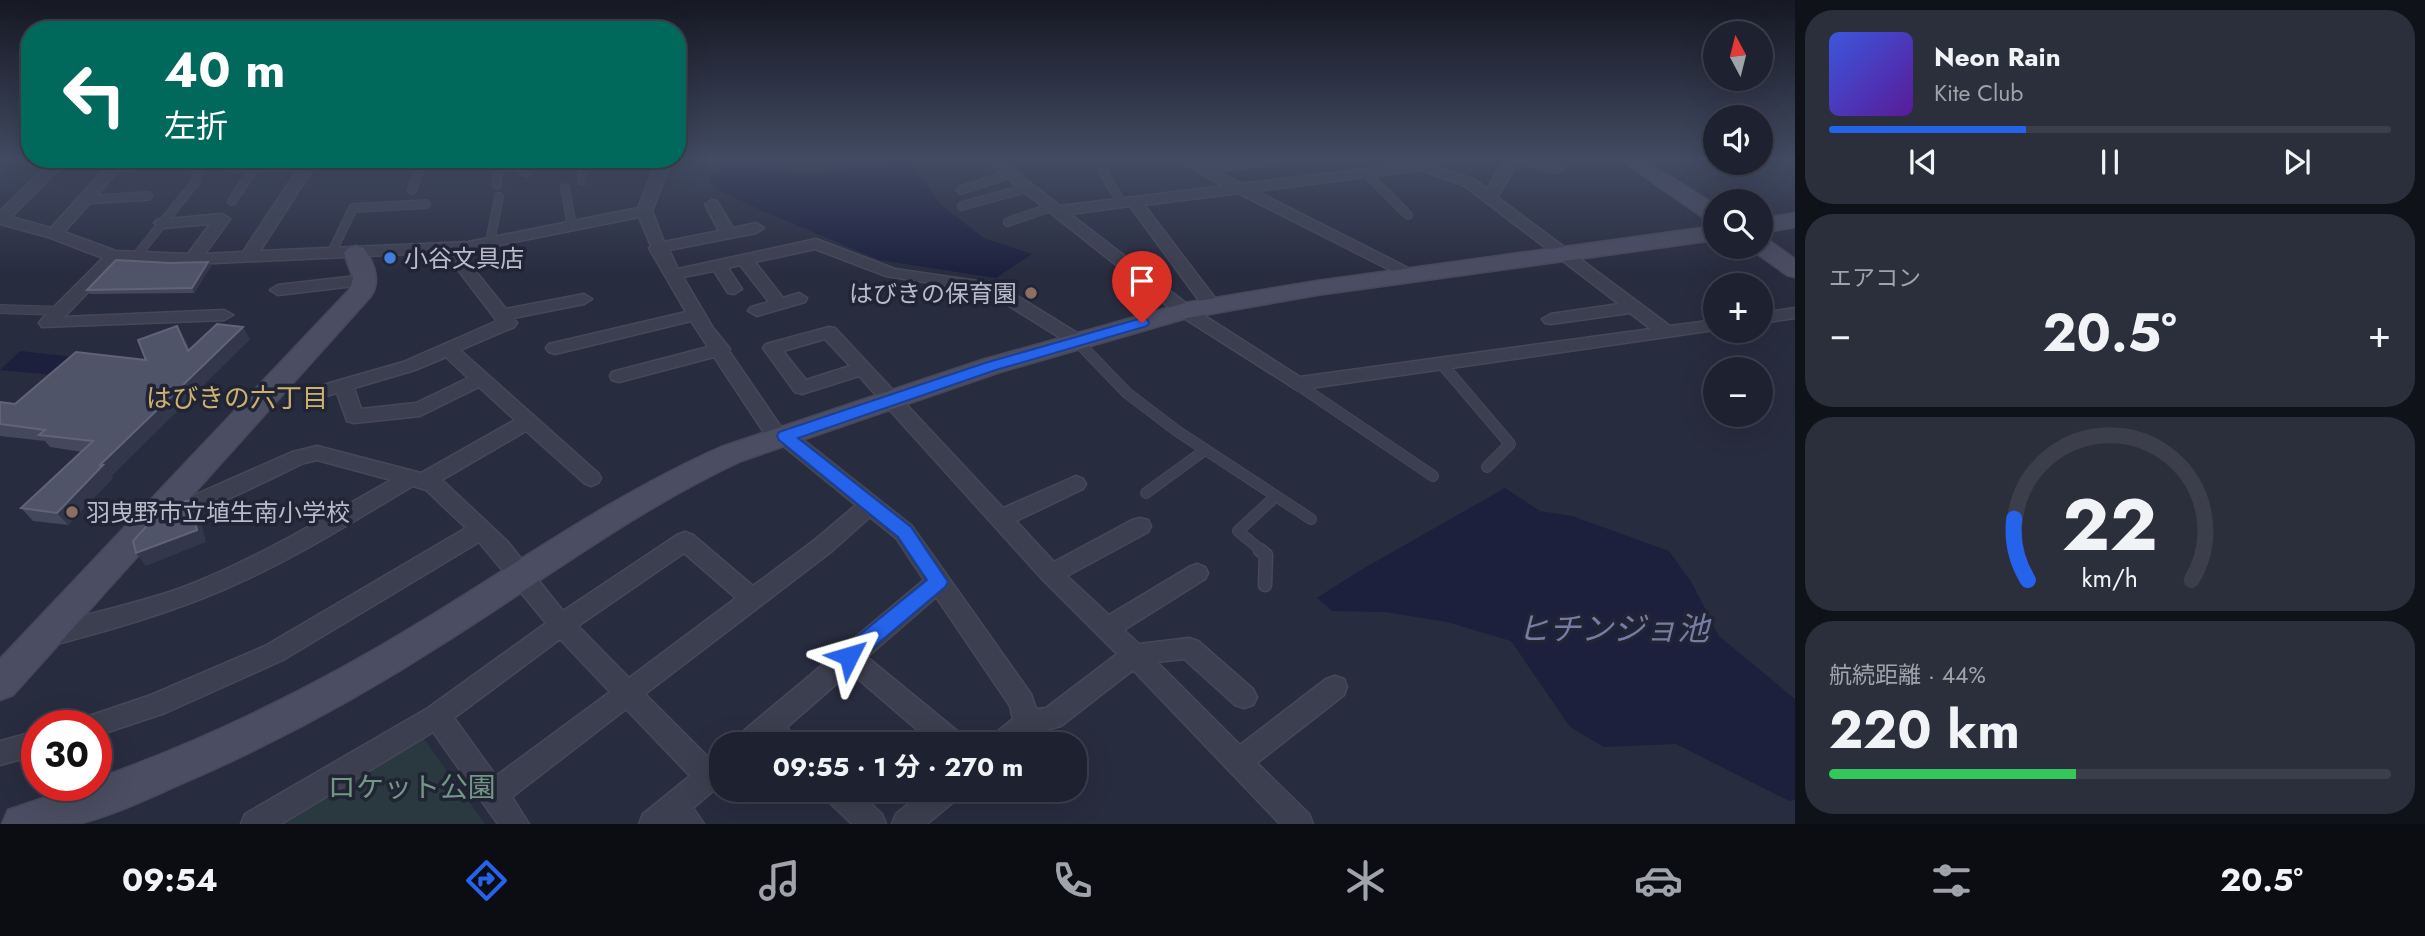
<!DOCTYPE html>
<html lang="ja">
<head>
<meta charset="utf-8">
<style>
	:root { --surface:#1e212f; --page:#2b2e3b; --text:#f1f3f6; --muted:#a1a3aa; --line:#3c3e4b; --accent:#2563eb }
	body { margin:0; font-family:Jost,"Noto Sans JP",sans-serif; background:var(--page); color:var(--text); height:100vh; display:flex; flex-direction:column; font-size:26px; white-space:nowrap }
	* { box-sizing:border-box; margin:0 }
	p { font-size:23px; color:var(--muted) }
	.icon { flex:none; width:38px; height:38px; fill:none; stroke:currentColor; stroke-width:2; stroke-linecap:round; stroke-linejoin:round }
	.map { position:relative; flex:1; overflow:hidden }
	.details { display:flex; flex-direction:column; gap:10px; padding:10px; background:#10121a; width:630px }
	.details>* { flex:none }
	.hud { position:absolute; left:21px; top:21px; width:665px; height:147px; border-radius:28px; box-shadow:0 7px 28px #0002,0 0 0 2px var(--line); background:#00695c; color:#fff; overflow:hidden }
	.needle { width:46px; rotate:353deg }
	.buttons { position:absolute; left:1703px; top:21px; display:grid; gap:14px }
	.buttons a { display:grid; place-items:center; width:70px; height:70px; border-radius:50%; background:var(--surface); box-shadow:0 7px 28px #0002,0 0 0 2px var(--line); font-size:35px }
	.speed { position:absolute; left:21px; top:710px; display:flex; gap:14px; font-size:35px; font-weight:700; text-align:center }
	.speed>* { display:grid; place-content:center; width:91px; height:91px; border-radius:50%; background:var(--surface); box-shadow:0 7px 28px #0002,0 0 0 2px var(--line); line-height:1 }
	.speed .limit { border:10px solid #d22; background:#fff; color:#111 }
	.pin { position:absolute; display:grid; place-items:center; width:60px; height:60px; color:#fff; margin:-72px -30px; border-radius:50% 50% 50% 0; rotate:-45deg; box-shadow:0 0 7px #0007 }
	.pin .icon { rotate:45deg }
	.me { position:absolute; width:77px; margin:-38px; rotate:50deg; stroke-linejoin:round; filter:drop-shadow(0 0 5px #0008) }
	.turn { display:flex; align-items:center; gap:24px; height:147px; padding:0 28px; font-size:32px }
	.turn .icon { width:91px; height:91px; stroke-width:2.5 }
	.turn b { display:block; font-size:49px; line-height:60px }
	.big { font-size:52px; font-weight:700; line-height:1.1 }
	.details .widget { flex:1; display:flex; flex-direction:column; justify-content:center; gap:10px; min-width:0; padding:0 24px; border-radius:28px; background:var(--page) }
	.details .dial { align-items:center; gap:0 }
	.dial svg { height:182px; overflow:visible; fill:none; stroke:var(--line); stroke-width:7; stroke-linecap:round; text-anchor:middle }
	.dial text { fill:var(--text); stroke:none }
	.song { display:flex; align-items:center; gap:21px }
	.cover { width:84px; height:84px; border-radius:10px; background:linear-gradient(135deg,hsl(230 70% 55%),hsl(270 70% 35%)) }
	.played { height:7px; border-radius:4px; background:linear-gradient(90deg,var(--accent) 35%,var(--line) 35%) }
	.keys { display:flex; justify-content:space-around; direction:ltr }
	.heat { display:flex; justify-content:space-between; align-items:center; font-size:38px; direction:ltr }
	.charge { height:10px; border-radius:5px; background:linear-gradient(90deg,#34c759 44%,var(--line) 0) }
	.trip { position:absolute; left:709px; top:732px; width:378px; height:70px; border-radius:28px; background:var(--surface); box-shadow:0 7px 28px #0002,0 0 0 2px var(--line); font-weight:700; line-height:70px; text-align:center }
	.tabs { display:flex; height:112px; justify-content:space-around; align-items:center; background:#0c0d13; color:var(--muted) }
	.tabs .icon { width:49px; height:49px }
	.tabs .current { color:var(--accent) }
	.tabs b { font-size:32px; color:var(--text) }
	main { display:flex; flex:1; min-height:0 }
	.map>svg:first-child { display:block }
	.green { fill:#2a3840 }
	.water { fill:#1c203d }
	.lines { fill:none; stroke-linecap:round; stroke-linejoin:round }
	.lane-far2-casing { stroke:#464858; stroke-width:10 }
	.lane-far1-casing { stroke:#464858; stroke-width:12 }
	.lane-casing { stroke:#464858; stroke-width:15 }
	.street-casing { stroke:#464858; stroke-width:3 }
	.secondary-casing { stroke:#464858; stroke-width:3 }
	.lane-far2 { stroke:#3c3f4f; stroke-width:8 }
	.lane-far1 { stroke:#3c3f4f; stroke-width:10 }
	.lane { stroke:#3c3f4f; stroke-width:12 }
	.street { fill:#3c3f4f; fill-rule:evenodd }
	.secondary { fill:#4b4d62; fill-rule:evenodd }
	.wall { fill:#44485d }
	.shaded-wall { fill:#33374c }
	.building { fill:#505469; stroke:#616478; stroke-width:2 }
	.route { fill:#2563eb; stroke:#184099; stroke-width:2 }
	.shop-dot { fill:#3f7fe0; stroke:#212434; stroke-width:2.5 }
	.education-dot { fill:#8d6e63; stroke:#212434; stroke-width:2.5 }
	.labels { text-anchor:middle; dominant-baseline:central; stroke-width:7; stroke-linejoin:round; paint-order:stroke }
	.poi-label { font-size:24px; fill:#b9bbca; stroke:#212434; text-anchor:start }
	.neighbourhood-label { font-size:26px; fill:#cdb171; stroke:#212434 }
	.near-park-label { font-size:28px; fill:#729885; stroke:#212434 }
	.near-water-label { font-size:32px; font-style:italic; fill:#757da5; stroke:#212434 }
</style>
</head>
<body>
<main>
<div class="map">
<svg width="1795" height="824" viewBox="0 0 1795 824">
	<rect width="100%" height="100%" fill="#282c3f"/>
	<!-- green -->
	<path class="green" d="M 422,736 L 485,824 L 273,824 Z"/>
	<!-- water -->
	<g class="water">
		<path d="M 908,160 L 940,204 L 984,238 L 1032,254 L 996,278 L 879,260 L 756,208 L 720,191 L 708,179 L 714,173 L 727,167 L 810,173 L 875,167 Z"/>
		<path d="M 20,351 L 74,357 L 53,375 L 0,370 Z"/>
		<path d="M 1505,488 L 1540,511 L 1572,516 L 1669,551 L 1692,583 L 1719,636 L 1795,699 L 1795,800 L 1789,801 L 1676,744 L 1604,747 L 1570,727 L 1511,641 L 1447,622 L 1385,612 L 1332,611 L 1317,598 L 1359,571 Z"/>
	</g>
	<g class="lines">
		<defs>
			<g id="lane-far2">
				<path d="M 507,160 L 527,173"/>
				<path d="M 1102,171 L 1122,203"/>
				<path d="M 1366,173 L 1408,215"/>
				<path d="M 196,174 L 207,159"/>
				<path d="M 582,180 L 583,159"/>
				<path d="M 497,185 L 497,171 L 512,163"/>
				<path d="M 565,188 L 572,226"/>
				<path d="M 412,190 L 420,166 L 416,163 L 417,159"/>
				<path d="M 961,190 L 1010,174"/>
				<path d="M 84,200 L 148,196"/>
				<path d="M 232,201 L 255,167"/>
				<path d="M 962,206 L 1027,188"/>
				<path d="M 1008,222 L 1051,207"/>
				<path d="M 490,242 L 499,197"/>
				<path d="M 331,254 L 353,208 L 426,204"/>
				<path d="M 134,259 L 196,181"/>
				<path d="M 0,309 L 60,311"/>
			</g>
			<g id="lane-far1">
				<path d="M 1076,340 L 1127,393 L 1177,431 L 1311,519"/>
				<path d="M 1441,363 L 1510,444 L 1487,467"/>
				<path d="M 1297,384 L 1433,476"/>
				<path d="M 1146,493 L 1205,450"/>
				<path d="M 1262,551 L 1238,531 L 1276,496"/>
			</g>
			<path id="lane" d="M 1260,550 L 1266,555 L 1265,585"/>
			<g id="street">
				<path d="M 9,159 L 52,159 C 42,166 18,166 9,159 Z"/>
				<path d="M 54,159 L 69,159 L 11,217 L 51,228 L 113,159 L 187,159 L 180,163 L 118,171 L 64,232 L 116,251 L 188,254 L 210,224 L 162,228 L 154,223 L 157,220 L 222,214 L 230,219 L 205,254 L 243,252 L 298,169 L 234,172 L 227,168 L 233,159 L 247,159 L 244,163 L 319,159 L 260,251 L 468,242 L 638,208 L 658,159 L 672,159 L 652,211 L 664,242 L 719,231 L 705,204 L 712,200 L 717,201 L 733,228 L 756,223 L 764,228 L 756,233 L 669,250 L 678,269 L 816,239 L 895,269 L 998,284 L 1082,336 L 1085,340 L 1082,344 L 1070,344 L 987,292 L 886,276 L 815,249 L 755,262 L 783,298 L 799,293 L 807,298 L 805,302 L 757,316 L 748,311 L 751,307 L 769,302 L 740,265 L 728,268 L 742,289 L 734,294 L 728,293 L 714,271 L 683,277 L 713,328 L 730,349 L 729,351 L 783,430 L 792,431 L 912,526 L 1031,694 L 1036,709 L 1046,708 L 1117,654 L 1043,580 L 859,376 L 802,394 L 795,392 L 763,348 L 766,344 L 829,327 L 835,328 L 1003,508 L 1069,479 L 1076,476 L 1083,479 L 1086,484 L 1083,489 L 1016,521 L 1054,562 L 1132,520 L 1140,518 L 1148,520 L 1151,526 L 1148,532 L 1067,576 L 1109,615 L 1189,567 L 1197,564 L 1205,567 L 1208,573 L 1205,579 L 1124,630 L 1139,644 L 1189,638 L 1198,641 L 1253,689 L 1257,697 L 1253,705 L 1244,708 L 1235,705 L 1184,659 L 1157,662 L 1240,745 L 1326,679 L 1335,676 L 1344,679 L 1347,687 L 1344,695 L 1257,763 L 1309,814 L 1313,824 L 1280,824 L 1133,670 L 1061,726 L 1034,733 L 1021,744 L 989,744 L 993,735 L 1013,719 L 1010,706 L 936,597 L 867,657 L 962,735 L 966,744 L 934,744 L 850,672 L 787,727 L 799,744 L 735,744 L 739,735 L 759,718 L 924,580 L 896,538 L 870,517 L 832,551 L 645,694 L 710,759 L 721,754 L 721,784 L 693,808 L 704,824 L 639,824 L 643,814 L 690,776 L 626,709 L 512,797 L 529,824 L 498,824 L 433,732 L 281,824 L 241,824 L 245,814 L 428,708 L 546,623 L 479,542 L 283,660 L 165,713 L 96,736 L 96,726 L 79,726 L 83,718 L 151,695 L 265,646 L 466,528 L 426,490 L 413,486 C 352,522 291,561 225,589 C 167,614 107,631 46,647 L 38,644 L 34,637 L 38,630 C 85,613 134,605 181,588 C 255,560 322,519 391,480 L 317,460 L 304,463 C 277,475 184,525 159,518 L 156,512 L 159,506 L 190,497 L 292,452 L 317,446 L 421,473 L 515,420 L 479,387 L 420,416 L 354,423 L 347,421 L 337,393 L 323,397 L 316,395 L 314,391 L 316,387 L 403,362 L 497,321 L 452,262 L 453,252 L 172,265 L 118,261 L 64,317 L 224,310 L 233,315 L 224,320 L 42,327 L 39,323 L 42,319 L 103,258 L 48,237 L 0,224 L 0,211 ZM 639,217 L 651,246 L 649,248 L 686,312 L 549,344 L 546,348 L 549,352 L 555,354 L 691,321 L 708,347 L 612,372 L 610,376 L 612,380 L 619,382 L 714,357 L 771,443 L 781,444 L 856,505 L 816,539 L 753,586 L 693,535 L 685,532 L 677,535 L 563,611 L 507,541 L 442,480 L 526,431 L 584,483 L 591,486 L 598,483 L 601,478 L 598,473 L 460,350 L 514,327 L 517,323 L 513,318 L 584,304 L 592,299 L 584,294 L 506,309 L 468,262 L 469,251 ZM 825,339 L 850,366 L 806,380 L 783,351 ZM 446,357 L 468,378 L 416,403 L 361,409 L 354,388 L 415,370 ZM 684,553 L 736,598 L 629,678 L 578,626 ZM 560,639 L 610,692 L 496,776 L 454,718 Z"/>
				<path d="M 734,159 L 844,159 L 837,163 L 741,163 Z"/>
				<path d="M 983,159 L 999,159 L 1060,206 L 1224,186 L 1175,159 L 1193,159 L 1202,163 L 1245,159 L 1294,159 L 1287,163 L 1216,171 L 1242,184 L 1406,164 L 1408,160 L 1414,159 L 1475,180 L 1487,189 L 1506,159 L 1536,159 L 1562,166 L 1564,169 L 1557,173 L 1518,163 L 1497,197 L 1670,326 L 1715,320 L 1715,330 L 1297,390 L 1179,315 ZM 1421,170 L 1465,186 L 1619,304 L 1551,314 L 1542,319 L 1545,323 L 1551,324 L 1630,313 L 1651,329 L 1300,377 L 1191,307 L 1070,214 L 1130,206 L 1206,310 L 1212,311 L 1221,306 L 1144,205 L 1238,193 L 1410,280 L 1418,275 L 1416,272 L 1256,191 Z"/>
				<path d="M 365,275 L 373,280 L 371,284 L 278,295 L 270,290 L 278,285 Z"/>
				<path d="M 1795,308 L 1795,318 L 1760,323 L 1760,313 Z"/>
				<path d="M 37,731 L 37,755 L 0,765 L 0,741 Z"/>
				<path d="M 822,789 L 855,789 L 882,814 L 886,824 L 852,824 L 825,798 Z"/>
				<path d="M 927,789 L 961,789 L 958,798 L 927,824 L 892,824 L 896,814 Z"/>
			</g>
			<g id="secondary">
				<path d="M 1619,159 L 1643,159 L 1715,205 L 1715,222 L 1707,220 Z"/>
				<path d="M 1795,213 L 1795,227 L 1760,233 L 1760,219 Z"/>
				<path d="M 1715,226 L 1715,240 L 1317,295 L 1187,318 L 1000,372 L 741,461 C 636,510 545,579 447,641 C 365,694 279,741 190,780 C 157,794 115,815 81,823 C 60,824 25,824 2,824 L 8,810 L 79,786 L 96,786 L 96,779 C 211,738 320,684 424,620 C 522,560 615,494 721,447 L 982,360 L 1185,303 L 1317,281 Z"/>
				<path d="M 1760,238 L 1768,240 L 1795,259 L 1795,277 L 1787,275 L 1752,250 L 1750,247 L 1760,247 Z"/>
				<path d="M 356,246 L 364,248 C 374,263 381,281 371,296 L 13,695 L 0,700 L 0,659 L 350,289 L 353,278 L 344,253 L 348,248 Z"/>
			</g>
		</defs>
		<!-- lane-far2 casing -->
		<use href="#lane-far2" class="lane-far2-casing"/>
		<!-- lane-far1 casing -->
		<use href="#lane-far1" class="lane-far1-casing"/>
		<!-- lane casing -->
		<use href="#lane" class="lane-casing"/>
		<!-- street casing -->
		<use href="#street" class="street-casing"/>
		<!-- secondary casing -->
		<use href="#secondary" class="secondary-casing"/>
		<!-- lane-far2 -->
		<use href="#lane-far2" class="lane-far2"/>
		<!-- lane-far1 -->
		<use href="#lane-far1" class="lane-far1"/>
		<!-- lane -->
		<use href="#lane" class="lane"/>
		<!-- street -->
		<use href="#street" class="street"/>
		<!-- secondary -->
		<use href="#secondary" class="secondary"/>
	</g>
	<!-- wall -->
	<g class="wall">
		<path d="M 208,262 L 211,266 L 194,293 L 90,294 L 87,290 L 170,263 Z"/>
		<path d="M 185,339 L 190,350 L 250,339 L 111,476 L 113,478 L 68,525 L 33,521 L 21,508 L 82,452 L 50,447 L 45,441 L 0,436 L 0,402 L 15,404 L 146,360 Z"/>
	</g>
	<!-- shaded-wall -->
	<g class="shaded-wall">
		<path d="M 208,262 L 211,266 L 194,293 L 192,288 Z"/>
		<path d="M 177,326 L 185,339 L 196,364 L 188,351 Z"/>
		<path d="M 243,327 L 250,339 L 111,476 L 113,478 L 68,525 L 57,513 L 100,465 Z"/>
		<path d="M 190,500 L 199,513 L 206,542 L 146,566 L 136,553 Z"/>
	</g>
	<!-- building -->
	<g class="building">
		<path d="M 116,260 L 170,263 L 208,262 L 192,288 L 87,290 Z"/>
		<path d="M 217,324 L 243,327 L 100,465 L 103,465 L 57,513 L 21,508 L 93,441 L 39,435 L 45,430 L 0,424 L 0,402 L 15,404 L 76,352 L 146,360 L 138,340 L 177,326 L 188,351 Z"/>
		<path d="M 190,500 L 197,530 L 136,553 L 133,541 L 163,508 Z"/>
	</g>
	<!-- sky -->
	<linearGradient id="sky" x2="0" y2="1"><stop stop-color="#161823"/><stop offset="0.58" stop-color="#424b63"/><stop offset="1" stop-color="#424b63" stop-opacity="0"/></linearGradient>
	<rect width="1795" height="274" fill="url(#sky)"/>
	<!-- route -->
	<path class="route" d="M 1142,318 L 1147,319 L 1149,323 L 1147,326 L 996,370 L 798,438 L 911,527 L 948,582 L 945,587 L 856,662 L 849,664 L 842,662 L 839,656 L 842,649 L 927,580 L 898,537 L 779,440 L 777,436 L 779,432 L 985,363 Z"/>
	<!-- markers -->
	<circle class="shop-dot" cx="390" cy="258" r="7"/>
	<g class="education-dot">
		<circle cx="1031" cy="293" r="7"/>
		<circle cx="72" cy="512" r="7"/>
	</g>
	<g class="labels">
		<!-- poi labels -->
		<g class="poi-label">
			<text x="404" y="258">小谷文具店</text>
			<text x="1017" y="293" text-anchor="end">はびきの保育園</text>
			<text x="86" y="512">羽曳野市立埴生南小学校</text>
		</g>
		<!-- neighbourhood labels -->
		<g class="neighbourhood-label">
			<text x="237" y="398">はびきの六丁目</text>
		</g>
		<!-- near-park labels -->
		<g class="near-park-label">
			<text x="412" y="787">ロケット公園</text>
		</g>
		<!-- near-water labels -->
		<g class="near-water-label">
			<text x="1613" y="629">ヒチンジョ池</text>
		</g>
	</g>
</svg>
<div class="buttons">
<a><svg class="needle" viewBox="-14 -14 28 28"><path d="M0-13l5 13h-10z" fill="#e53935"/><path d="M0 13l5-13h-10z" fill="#a1a3aa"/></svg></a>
<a><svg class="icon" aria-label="sound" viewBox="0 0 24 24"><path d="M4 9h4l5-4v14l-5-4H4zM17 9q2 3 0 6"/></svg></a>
<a><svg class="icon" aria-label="search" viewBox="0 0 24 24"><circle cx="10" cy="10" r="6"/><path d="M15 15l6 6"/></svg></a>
<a>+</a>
<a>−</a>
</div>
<div class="speed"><div class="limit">30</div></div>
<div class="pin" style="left:1142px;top:323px;background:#d93025"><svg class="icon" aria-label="arrive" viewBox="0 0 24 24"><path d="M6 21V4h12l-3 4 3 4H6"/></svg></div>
<svg class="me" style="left:849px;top:656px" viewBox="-20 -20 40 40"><path d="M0-17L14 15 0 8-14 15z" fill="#2563eb" stroke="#fff" stroke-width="4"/></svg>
<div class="trip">09:55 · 1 分 · 270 m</div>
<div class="hud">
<div class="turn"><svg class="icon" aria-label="left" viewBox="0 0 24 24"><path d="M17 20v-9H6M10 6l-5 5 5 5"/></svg><div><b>40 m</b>左折</div></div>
</div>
</div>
<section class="details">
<div class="widget">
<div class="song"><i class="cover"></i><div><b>Neon Rain</b><p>Kite Club</p></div></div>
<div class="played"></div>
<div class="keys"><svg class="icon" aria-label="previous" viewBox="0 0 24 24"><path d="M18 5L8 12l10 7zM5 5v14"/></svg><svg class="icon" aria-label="pause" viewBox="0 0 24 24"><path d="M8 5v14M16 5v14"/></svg><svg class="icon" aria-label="next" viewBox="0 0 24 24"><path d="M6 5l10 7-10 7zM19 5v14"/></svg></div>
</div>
<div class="widget"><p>エアコン</p>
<div class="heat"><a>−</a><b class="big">20.5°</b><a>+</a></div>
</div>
<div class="widget dial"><svg viewBox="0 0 100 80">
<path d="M14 69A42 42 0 1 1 86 69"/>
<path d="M14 69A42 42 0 0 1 8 42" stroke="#2563eb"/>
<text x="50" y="56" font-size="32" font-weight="700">22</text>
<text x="50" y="72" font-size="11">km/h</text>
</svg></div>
<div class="widget"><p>航続距離 · 44%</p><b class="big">220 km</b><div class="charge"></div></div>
</section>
</main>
<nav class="tabs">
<b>09:54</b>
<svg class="icon current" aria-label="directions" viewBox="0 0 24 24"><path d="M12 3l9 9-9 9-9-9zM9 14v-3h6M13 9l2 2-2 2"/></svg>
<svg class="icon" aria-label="music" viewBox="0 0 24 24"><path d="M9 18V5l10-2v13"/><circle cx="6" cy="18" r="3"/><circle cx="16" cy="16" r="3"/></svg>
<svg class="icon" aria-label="phone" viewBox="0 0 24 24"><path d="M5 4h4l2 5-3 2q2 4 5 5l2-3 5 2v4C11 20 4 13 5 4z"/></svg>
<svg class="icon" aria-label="climate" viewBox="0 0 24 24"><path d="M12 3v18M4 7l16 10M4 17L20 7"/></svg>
<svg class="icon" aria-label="car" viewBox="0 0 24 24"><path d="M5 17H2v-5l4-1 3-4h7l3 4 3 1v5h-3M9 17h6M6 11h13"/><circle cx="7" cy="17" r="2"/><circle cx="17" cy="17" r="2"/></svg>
<svg class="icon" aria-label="filters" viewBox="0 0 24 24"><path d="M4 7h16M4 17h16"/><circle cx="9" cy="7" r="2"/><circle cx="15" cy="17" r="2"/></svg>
<b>20.5°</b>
</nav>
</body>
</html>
